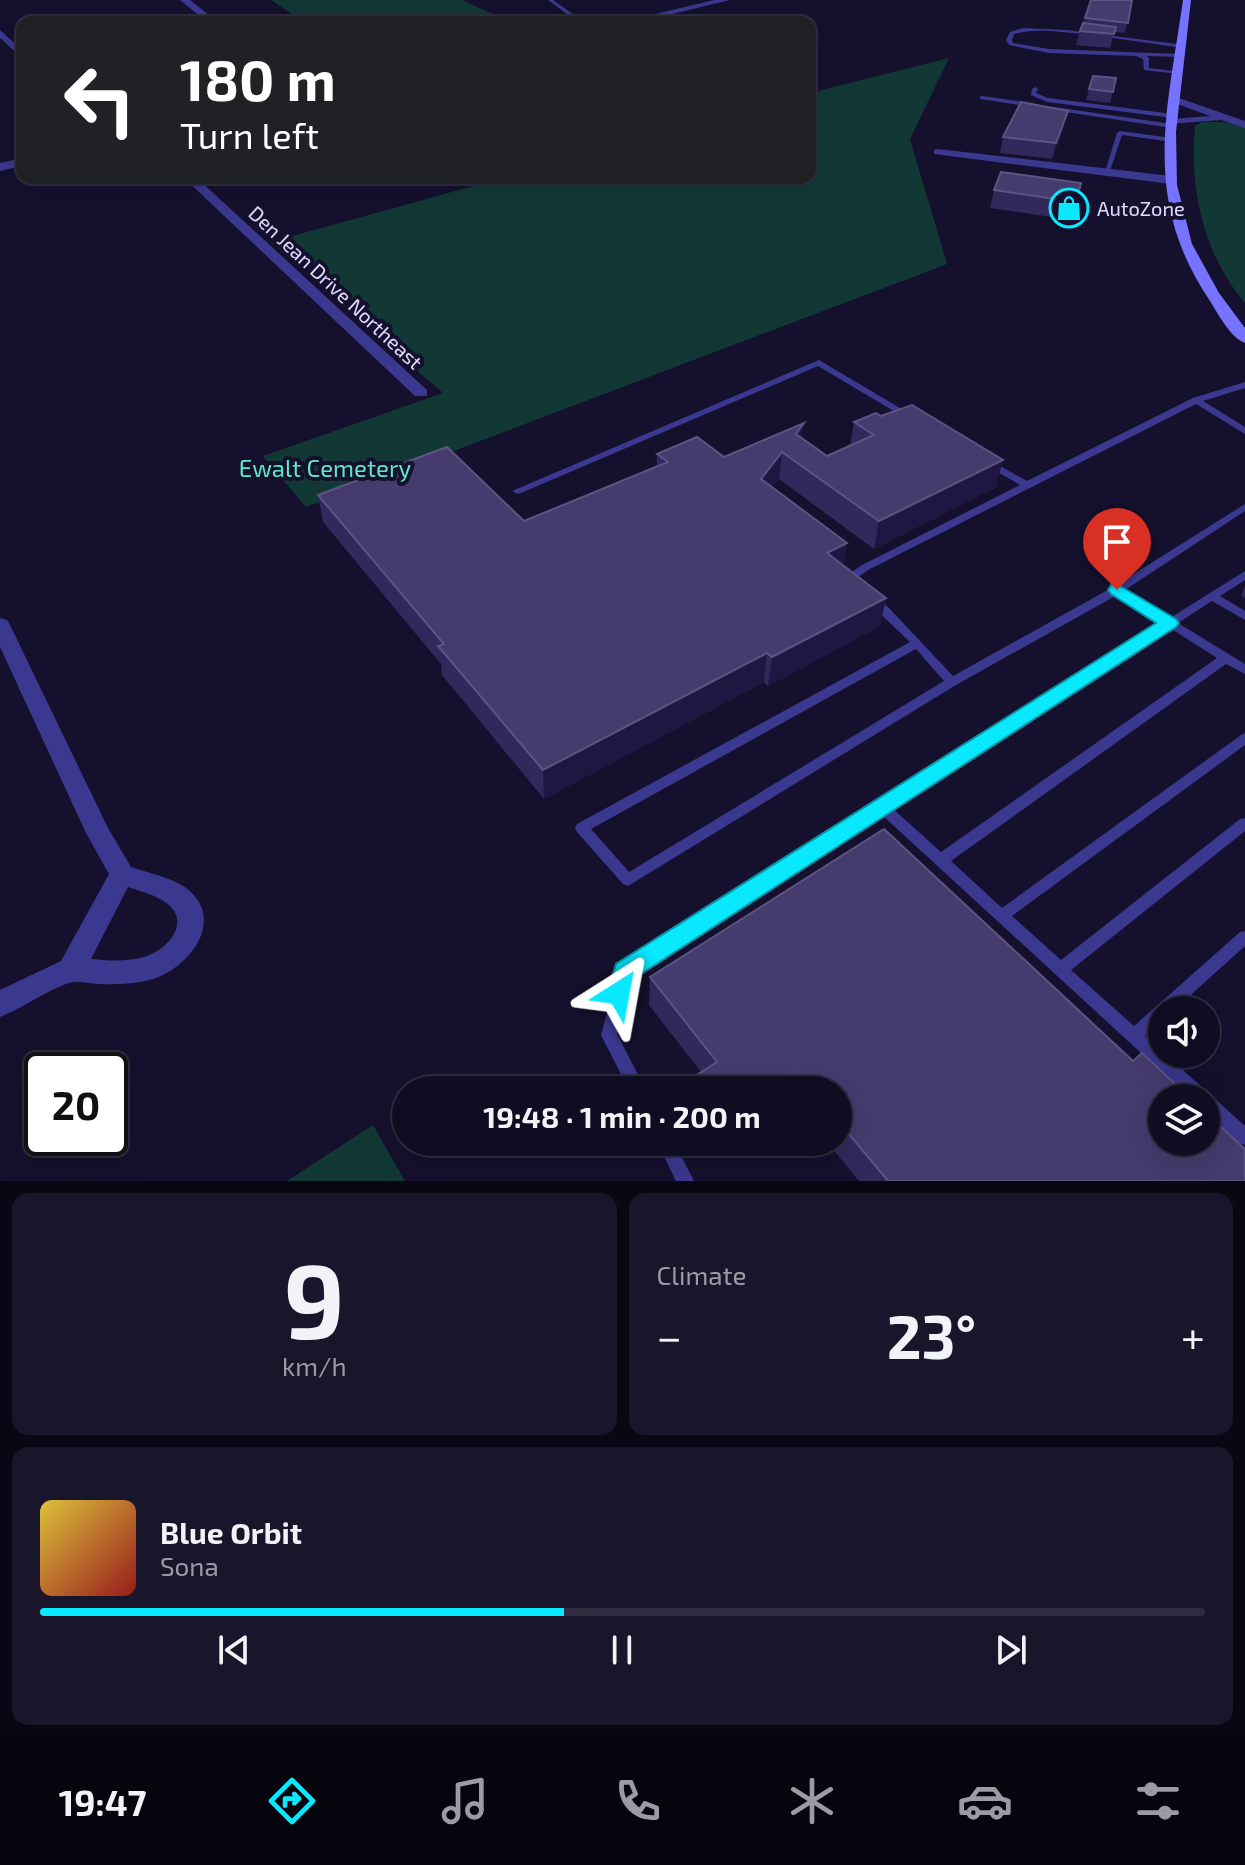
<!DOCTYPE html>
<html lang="en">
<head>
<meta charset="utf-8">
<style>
	:root { --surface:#100c22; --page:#19152a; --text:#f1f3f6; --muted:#9c9ba5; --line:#302c40; --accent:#08e8ff }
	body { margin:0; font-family:"Exo 2",sans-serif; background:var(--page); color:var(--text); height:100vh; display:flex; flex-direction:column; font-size:30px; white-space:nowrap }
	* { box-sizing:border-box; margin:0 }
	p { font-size:26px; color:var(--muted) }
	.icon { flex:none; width:44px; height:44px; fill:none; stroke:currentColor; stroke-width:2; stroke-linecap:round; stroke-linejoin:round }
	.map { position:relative; height:1181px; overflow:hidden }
	.drawer { display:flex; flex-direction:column; gap:12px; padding:12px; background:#090713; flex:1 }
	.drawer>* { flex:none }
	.hud { position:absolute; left:16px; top:16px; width:800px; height:168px; border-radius:16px; box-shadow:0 8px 32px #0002,0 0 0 2px var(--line); background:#202124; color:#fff; overflow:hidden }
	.tools { position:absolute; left:1148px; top:996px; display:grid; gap:16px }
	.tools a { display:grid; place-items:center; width:72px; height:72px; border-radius:50%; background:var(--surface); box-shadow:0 8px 32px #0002,0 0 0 2px var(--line); font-size:40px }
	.speed { position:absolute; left:24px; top:1052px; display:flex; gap:16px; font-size:40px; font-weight:700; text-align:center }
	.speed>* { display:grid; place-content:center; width:104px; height:104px; border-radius:50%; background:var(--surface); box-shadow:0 8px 32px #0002,0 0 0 2px var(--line); line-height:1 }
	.speed .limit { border:4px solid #111; border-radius:12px; background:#fff; color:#111 }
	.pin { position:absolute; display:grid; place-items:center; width:68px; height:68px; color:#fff; margin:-82px -34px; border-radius:50% 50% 50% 0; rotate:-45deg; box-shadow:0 0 8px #0007 }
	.pin .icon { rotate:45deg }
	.me { position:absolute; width:88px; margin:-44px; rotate:34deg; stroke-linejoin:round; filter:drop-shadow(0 0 6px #0008) }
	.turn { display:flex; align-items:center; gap:28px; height:168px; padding:0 32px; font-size:36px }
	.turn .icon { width:104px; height:104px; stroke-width:2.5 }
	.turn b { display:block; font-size:56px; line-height:68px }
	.big { font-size:60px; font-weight:700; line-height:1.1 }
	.drawer .tile { flex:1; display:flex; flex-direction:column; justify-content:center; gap:12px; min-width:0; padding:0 28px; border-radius:16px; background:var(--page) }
	.drawer .dial { align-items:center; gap:0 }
	.dial b { font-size:104px; line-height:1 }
	.song { display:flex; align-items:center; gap:24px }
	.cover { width:96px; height:96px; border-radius:12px; background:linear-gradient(135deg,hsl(50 70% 55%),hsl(0 70% 35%)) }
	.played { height:8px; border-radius:4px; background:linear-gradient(90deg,var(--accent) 45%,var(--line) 45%) }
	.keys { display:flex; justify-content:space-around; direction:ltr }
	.heat { display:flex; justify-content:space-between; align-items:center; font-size:44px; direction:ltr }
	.drawer .tiles { flex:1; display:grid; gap:12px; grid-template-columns:1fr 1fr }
	.tile:last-child { grid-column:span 2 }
	.trip { position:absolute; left:392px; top:1076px; width:460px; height:80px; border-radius:40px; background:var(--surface); box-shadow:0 8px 32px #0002,0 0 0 2px var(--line); font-weight:700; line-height:80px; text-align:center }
	.tabs { display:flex; height:128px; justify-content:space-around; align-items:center; background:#06050e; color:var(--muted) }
	.tabs .icon { width:56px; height:56px }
	.tabs .active { color:var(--accent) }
	.tabs b { font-size:36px; color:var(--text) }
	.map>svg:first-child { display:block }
	.green { fill:#123836 }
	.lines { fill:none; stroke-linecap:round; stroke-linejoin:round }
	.service { fill:#3b388f; fill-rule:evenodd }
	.minor { fill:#3b388f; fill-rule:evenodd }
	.secondary { fill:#7573ff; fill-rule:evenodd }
	.wall { fill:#32285b }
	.shaded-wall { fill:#1f1641 }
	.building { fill:#453b6d; stroke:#5d5484; stroke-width:2 }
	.route { fill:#08e8ff; stroke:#0597a6; stroke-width:2 }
	.labels { text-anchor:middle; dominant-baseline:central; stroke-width:8; stroke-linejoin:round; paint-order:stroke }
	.far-poi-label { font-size:20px; fill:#e0dcff; stroke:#15102d; text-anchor:start }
	.far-street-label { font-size:20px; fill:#e0dcff; stroke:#15102d }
	.park-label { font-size:24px; fill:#5fe8c5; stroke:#15102d }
</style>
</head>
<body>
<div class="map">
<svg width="1245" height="1181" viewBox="0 0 1245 1181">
	<rect width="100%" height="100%" fill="#15102d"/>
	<!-- green -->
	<g class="green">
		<path d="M 271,0 L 462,0 L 510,22 L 304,22 Z"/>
		<path d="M 949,58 L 910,139 L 947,264 L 306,507 L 263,456 L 443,393 L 271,242 L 502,178 L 810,178 L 810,93 Z"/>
		<path d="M 1202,122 L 1224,122 L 1245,127 L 1245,303 C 1203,253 1189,189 1195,126 Z"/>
		<path d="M 373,1125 L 405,1181 L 287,1181 Z"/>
	</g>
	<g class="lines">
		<!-- service -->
		<g class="service">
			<path d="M 548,0 L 553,0 L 584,22 L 578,22 Z"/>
			<path d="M 1024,28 L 1067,30 L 1184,45 L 1182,48 C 1149,43 1116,38 1083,34 C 1060,32 1036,28 1014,34 L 1012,40 L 1013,43 L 1049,49 L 1180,54 L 1182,57 L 1147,56 L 1149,58 L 1149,68 L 1182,72 L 1179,74 L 1144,70 L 1143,59 L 1136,56 L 1049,53 L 1009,45 L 1006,40 L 1010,32 Z"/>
			<path d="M 1035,87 L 1038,89 L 1036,93 L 1048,98 L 1173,114 L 1176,116 L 1173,118 L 1047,102 L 1031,95 L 1032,89 Z"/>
			<path d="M 982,96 L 1033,103 L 1036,105 L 1033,107 L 980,99 L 980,97 Z"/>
			<path d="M 1054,107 L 1172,124 L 1175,126 L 1172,128 L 1052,110 L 1051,109 Z"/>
			<path d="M 1120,131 L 1172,138 L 1175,140 L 1172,142 L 1122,135 L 1110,171 L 1105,172 L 1117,133 Z"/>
			<path d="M 819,360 L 915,417 L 910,420 L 907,419 L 818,366 L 521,493 L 517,494 L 512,491 Z"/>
			<path d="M 1245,382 L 1245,388 L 1203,401 L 1245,427 L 1245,434 L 1196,404 L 870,569 L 853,580 L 852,584 L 844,584 L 841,579 L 862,565 L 1020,485 L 987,466 L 985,464 L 987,462 L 993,462 L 1027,481 L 1193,398 Z"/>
			<path d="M 1245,504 L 1245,511 L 1125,590 L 1170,618 L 1245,571 L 1245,580 L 1220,596 L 1245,611 L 1245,620 L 1212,601 L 1178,623 L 1245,664 L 1245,674 L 1226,664 L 951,861 L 1002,908 L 1241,735 L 1245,733 L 1245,745 L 1012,916 L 1061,960 L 1240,819 L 1245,818 L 1245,831 L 1071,970 L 1134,1026 L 1240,932 L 1245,931 L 1245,946 L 1174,1010 L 1162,1010 L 1162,1021 L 1145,1036 L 1162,1051 L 1162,1054 L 1165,1054 L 1245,1126 L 1245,1145 L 1239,1143 L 1206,1112 L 1206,1098 L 1190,1098 L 882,815 L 632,976 L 617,1034 L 646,1090 L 629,1090 L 601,1035 L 620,967 L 1162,623 L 1117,595 L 956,685 L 628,886 L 623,884 L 577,832 L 575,828 L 577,824 L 910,642 L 870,604 L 868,601 L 870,598 L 878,598 L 889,608 L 953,676 L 1113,587 ZM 1170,628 L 1217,658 L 941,852 L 892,808 ZM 916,649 L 944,681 L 629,872 L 591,829 Z"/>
			<path d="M 657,1142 L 674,1142 L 694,1181 L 676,1181 Z"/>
		</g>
		<!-- minor -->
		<g class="minor">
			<path d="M 180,0 L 190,0 L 218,22 L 207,22 Z"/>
			<path d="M 714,0 L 730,0 L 639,22 L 622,22 Z"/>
			<path d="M 0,30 L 22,50 L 22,58 L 0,38 Z"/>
			<path d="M 1176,97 L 1245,121 L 1245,128 L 1221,120 L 1168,124 L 1166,122 L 1172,119 L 1210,116 L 1172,102 L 1171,100 Z"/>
			<path d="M 938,149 L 1171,176 L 1177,180 L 1171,184 L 934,154 L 934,150 Z"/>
			<path d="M 22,158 L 22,166 L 0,171 L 0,163 Z"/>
			<path d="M 184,178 L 197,178 L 427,390 L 427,396 L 415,396 Z"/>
			<path d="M 0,618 L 7,620 L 10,625 L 108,828 L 131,867 C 151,874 178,878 193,894 C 223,927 185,969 153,979 C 135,984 116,985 98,984 C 90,984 80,981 73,982 C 54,986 21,1009 0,1017 L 0,990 L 61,961 L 109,874 L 86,833 L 0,647 ZM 128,887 C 149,894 187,903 175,932 C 170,943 158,952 147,956 C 129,962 109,961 91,959 Z"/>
		</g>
		<!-- secondary -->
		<path class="secondary" d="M 1183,0 L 1191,0 L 1176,132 L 1177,185 L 1192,244 L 1219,293 L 1245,328 L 1245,343 C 1231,338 1218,314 1210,301 C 1141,199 1167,113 1183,0 Z"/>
	</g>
	<!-- wall -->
	<g class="wall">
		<path d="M 1091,0 L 1132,0 L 1125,33 L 1114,32 L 1110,48 L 1076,45 L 1080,31 Z"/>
		<path d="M 1116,78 L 1110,103 L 1086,100 L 1089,89 Z"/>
		<path d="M 1064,127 L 1052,159 L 1000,153 L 1003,137 Z"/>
		<path d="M 1081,183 L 1071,224 L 1058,218 L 990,208 L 994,190 Z"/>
		<path d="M 854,422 L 996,487 L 874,549 L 779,479 L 772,487 L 844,566 L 886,598 L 880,626 L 768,686 L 764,682 L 544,799 L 442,675 L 441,664 L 323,522 L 318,495 L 524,521 L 657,467 L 657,454 L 724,457 L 802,438 L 827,456 L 850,446 Z"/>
		<path d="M 1245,586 L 1245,598 L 1241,596 Z"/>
		<path d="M 650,977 L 1245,1181 L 859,1181 L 827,1142 L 838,1142 L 838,1090 L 691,1090 L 692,1078 L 701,1072 L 649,1005 Z"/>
		<path d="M 718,1142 L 743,1142 L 726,1154 Z"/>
	</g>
	<!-- shaded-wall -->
	<g class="shaded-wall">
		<path d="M 1068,111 L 1064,127 L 1052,159 L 1056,143 Z"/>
		<path d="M 804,423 L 801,450 L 793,461 L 796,434 Z"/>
		<path d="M 782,452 L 779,479 L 758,506 L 761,479 Z"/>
		<path d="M 1003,460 L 996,487 L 874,549 L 879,521 Z"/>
		<path d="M 847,543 L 843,571 L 827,553 Z"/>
		<path d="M 886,598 L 880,626 L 768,686 L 772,657 Z"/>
		<path d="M 767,653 L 764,682 L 544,799 L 543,770 Z"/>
		<path d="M 801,1077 L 798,1090 L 782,1090 Z"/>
		<path d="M 728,1142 L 743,1142 L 726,1154 Z"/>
	</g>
	<!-- building -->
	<g class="building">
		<path d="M 1091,0 L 1132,0 L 1128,23 L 1085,18 Z"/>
		<path d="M 1083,23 L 1116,27 L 1114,34 L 1080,31 Z"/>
		<path d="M 1093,76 L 1116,78 L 1113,92 L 1089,89 Z"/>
		<path d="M 1021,102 L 1068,111 L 1056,143 L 1003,137 Z"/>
		<path d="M 1001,172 L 1081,183 L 1075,207 L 1062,200 L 994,190 Z"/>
		<path d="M 912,405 L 1003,460 L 879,521 L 782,452 L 761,479 L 847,543 L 827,553 L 886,598 L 772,657 L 767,653 L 543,770 L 438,646 L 444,644 L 318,495 L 447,447 L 524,521 L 668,462 L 657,454 L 697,437 L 724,457 L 804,423 L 796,434 L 827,456 L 874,435 L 854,422 L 876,413 L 881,416 Z"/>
		<path d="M 884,829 L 1133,1061 L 1142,1053 L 1190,1098 L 1162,1098 L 1162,1142 L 1206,1142 L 1206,1113 L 1245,1149 L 1245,1181 L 888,1181 L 838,1121 L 838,1090 L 812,1090 L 801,1077 L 782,1090 L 701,1090 L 692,1078 L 717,1062 L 650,977 Z"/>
	</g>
	<!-- route -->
	<path class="route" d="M 1117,584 L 1176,619 L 1179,623 L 1176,627 L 635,978 L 628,1001 L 619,1004 L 610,1001 L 607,993 L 616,964 L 1156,623 L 1111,594 L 1108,590 L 1111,585 Z"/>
	<!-- icons -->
	<defs>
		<symbol id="shop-ring" viewBox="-11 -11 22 22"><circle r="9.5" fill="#15102d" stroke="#08e8ff" stroke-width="1.5"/><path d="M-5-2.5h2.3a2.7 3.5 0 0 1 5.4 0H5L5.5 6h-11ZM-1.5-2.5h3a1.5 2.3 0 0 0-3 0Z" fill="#08e8ff"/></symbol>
	</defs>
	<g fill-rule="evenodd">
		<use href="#shop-ring" x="1047" y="186" width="44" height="44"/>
	</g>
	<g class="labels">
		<!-- far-poi labels -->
		<g class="far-poi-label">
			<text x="1097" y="208">AutoZone</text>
		</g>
		<!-- far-street labels -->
		<g class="far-street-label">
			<text transform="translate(336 287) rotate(43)">Den Jean Drive Northeast</text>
		</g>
		<!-- park labels -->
		<g class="park-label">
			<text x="325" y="467">Ewalt Cemetery</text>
		</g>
	</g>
</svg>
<div class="tools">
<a><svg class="icon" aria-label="sound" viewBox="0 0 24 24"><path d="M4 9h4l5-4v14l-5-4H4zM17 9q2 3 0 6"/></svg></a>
<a><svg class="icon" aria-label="layers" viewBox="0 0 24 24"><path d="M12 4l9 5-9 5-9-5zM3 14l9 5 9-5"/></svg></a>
</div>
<div class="speed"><div class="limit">20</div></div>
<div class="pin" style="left:1117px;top:590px;background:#d93025"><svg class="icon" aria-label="arrive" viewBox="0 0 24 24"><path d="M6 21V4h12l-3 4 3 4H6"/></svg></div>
<svg class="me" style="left:619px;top:993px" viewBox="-20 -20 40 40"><path d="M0-17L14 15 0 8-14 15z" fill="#08e8ff" stroke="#fff" stroke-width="4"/></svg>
<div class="trip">19:48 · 1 min · 200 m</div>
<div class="hud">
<div class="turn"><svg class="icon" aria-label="left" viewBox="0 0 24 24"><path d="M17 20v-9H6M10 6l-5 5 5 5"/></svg><div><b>180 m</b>Turn left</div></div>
</div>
</div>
<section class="drawer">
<div class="tiles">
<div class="tile dial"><b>9</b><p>km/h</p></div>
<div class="tile"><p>Climate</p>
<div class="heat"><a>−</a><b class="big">23°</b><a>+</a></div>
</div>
<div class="tile">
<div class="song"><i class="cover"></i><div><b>Blue Orbit</b><p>Sona</p></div></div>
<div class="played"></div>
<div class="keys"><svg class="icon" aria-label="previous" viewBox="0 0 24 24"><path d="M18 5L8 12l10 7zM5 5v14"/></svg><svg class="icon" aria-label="pause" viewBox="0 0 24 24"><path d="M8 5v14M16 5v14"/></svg><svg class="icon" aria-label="next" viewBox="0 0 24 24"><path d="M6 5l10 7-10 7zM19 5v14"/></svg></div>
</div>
</div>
</section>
<nav class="tabs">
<b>19:47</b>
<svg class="icon active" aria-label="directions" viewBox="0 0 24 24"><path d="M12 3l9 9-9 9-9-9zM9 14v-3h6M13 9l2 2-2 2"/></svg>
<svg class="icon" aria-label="music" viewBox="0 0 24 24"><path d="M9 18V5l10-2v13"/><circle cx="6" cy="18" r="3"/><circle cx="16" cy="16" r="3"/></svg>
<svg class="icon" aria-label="phone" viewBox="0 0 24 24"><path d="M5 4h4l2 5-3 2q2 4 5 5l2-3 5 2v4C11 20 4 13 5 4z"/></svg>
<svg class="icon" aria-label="climate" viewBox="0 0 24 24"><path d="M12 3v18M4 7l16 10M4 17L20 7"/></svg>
<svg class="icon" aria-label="car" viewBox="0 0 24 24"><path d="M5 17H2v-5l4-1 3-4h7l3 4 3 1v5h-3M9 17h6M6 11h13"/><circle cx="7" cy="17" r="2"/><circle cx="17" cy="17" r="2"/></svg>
<svg class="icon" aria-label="filters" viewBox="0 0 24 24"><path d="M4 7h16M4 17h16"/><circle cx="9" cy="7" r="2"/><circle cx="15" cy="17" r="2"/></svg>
</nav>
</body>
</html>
